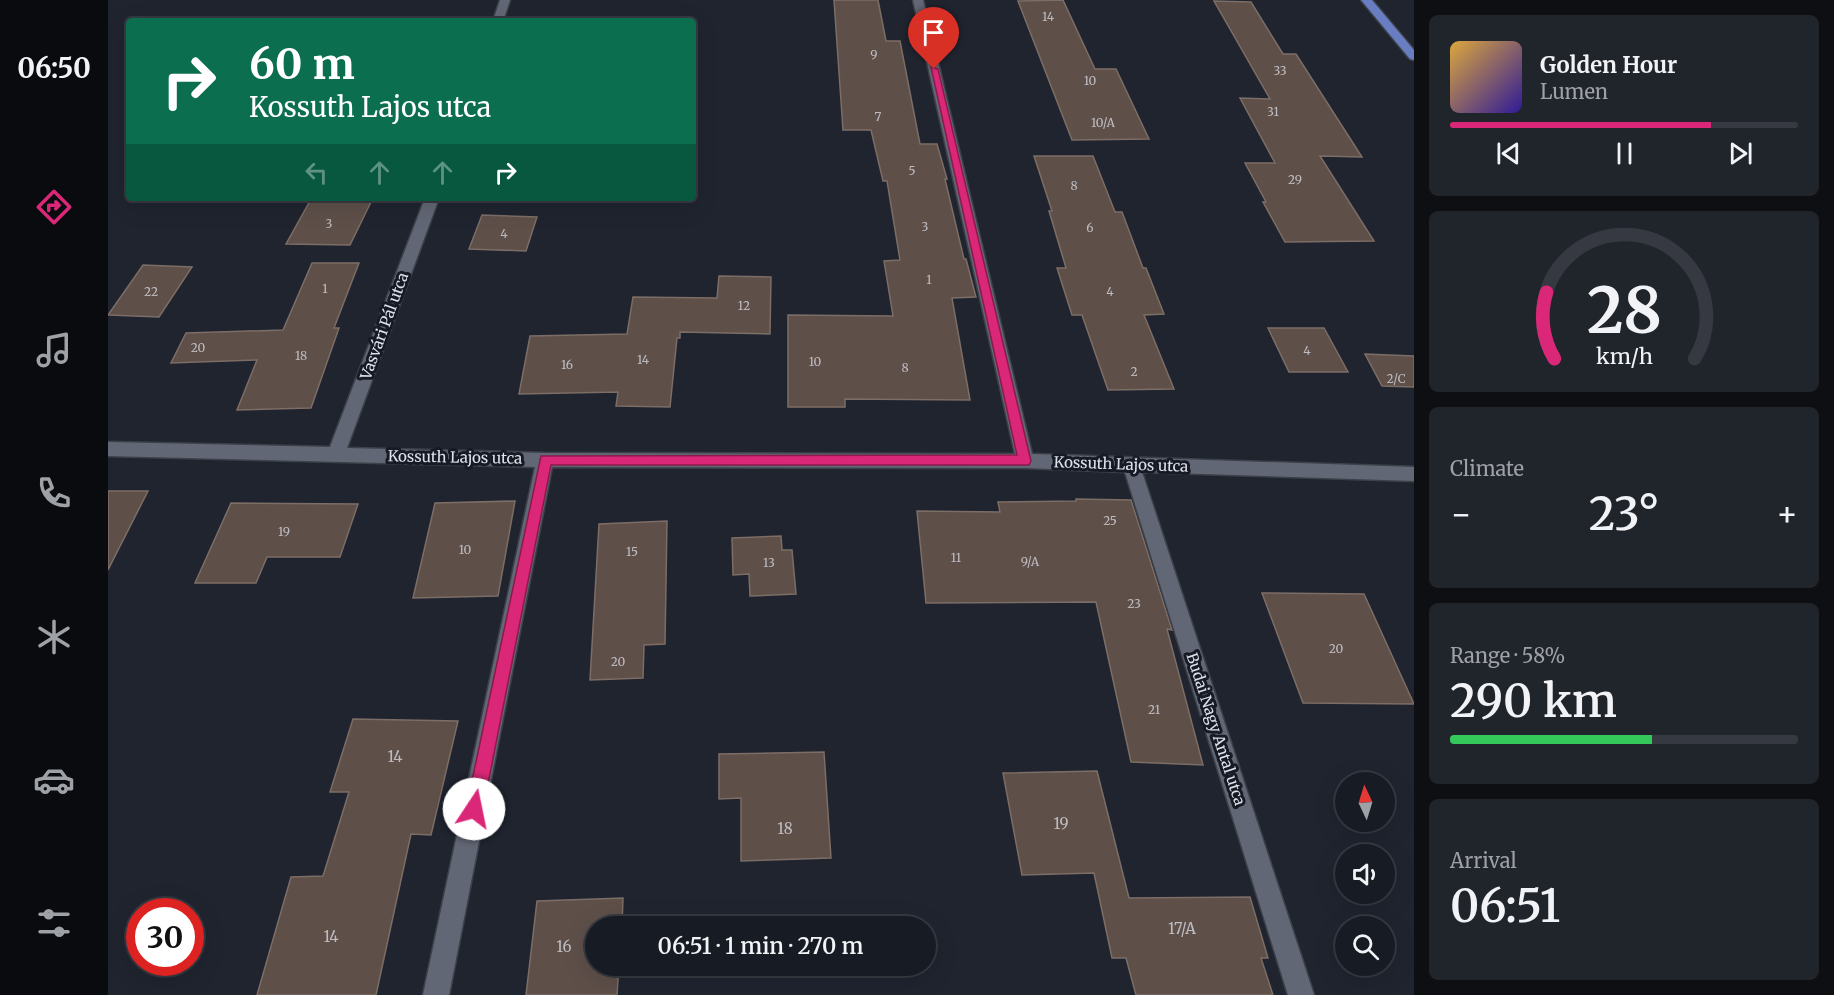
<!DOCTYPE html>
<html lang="en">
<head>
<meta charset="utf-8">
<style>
	:root { --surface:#171b23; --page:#20242b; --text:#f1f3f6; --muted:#9ea1a6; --line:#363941; --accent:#db2777 }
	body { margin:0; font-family:Merriweather,serif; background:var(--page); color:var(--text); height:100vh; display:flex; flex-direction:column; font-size:22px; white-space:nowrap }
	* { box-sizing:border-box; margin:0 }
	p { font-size:20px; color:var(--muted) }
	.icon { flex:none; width:33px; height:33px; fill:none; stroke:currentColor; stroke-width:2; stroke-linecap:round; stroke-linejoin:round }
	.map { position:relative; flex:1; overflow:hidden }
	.details { display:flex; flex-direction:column; gap:15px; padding:15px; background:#0d0f13; width:420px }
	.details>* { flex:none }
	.guide { position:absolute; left:18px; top:18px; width:570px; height:183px; border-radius:6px; box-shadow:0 6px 24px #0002,0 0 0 2px var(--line); background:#0b6e4f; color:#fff; overflow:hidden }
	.needle { width:39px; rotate:356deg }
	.controls { position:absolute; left:1227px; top:772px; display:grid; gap:12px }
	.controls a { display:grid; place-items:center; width:60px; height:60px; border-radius:50%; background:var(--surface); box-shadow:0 6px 24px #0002,0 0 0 2px var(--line); font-size:30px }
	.speed { position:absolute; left:18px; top:898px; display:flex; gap:12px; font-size:30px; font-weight:700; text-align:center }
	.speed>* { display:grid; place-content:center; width:78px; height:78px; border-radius:50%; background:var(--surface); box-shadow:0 6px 24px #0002,0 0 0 2px var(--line); line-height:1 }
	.speed .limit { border:9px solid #d22; background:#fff; color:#111 }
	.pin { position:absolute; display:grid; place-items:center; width:51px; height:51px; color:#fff; margin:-62px -26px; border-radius:50% 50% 50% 0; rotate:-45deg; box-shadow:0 0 6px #0007 }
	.pin .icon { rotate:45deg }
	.me { position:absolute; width:66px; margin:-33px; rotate:11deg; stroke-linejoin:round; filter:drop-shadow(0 0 4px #0008) }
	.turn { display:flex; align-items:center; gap:21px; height:126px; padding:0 24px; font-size:27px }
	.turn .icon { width:78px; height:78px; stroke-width:2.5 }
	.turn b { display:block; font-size:42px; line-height:51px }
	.lanes { display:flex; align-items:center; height:57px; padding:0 24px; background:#0003; justify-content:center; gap:30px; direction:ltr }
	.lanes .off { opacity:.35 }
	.big { font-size:45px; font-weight:600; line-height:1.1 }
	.details .tile { flex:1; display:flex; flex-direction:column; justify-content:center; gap:9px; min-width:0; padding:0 21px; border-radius:9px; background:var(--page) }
	.details .dial { align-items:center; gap:0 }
	.dial svg { height:156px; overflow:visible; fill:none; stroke:var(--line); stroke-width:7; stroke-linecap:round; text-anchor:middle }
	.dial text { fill:var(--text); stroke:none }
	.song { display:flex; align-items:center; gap:18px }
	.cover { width:72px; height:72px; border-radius:9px; background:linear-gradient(135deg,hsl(40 70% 55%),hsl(250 70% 35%)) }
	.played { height:6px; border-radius:3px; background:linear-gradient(90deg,var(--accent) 75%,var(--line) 75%) }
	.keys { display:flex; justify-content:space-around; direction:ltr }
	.heat { display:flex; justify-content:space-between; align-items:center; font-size:33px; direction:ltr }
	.charge { height:9px; border-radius:4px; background:linear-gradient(90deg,#34c759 58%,var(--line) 0) }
	.trip { position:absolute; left:477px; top:916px; width:351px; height:60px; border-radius:30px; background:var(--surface); box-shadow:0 6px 24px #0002,0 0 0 2px var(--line); font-weight:600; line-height:60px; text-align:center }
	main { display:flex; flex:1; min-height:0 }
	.tab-bar { display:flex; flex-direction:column; width:108px; justify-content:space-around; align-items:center; background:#090b0e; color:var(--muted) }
	.tab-bar .icon { width:42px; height:42px }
	.tab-bar .selected { color:var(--accent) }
	.tab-bar b { font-size:27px; color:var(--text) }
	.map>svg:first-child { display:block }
	.building { fill:#5e4f49; stroke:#7d6d67; stroke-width:1.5 }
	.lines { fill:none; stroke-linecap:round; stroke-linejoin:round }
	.street-casing { stroke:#3c4049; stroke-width:3 }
	.primary-casing { stroke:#3c4049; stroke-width:3 }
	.street { fill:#626775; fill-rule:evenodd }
	.primary { fill:#697ec2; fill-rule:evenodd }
	.route { fill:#db2777; stroke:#8e194d; stroke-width:1.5 }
	.labels { text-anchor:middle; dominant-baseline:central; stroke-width:6; stroke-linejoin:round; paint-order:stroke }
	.number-label { font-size:12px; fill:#bebcc1 }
	.street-label { font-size:15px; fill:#dee1e9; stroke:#161a25 }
	.near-number-label { font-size:15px; fill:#bebcc1 }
</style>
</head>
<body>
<main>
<nav class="tab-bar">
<b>06:50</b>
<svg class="icon selected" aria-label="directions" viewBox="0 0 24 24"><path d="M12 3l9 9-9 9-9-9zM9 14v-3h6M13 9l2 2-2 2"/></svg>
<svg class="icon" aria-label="music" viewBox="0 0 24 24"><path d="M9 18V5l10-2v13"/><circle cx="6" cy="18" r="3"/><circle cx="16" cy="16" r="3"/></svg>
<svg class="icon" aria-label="phone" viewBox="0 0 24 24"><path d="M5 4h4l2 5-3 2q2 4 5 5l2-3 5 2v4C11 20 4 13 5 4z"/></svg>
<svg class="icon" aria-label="climate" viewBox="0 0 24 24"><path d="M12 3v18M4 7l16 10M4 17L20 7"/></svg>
<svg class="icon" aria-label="car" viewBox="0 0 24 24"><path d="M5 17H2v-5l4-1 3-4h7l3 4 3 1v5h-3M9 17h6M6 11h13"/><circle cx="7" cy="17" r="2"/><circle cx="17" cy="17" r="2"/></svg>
<svg class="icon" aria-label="filters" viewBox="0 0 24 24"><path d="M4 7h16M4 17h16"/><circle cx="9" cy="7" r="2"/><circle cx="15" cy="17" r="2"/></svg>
</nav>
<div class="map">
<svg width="1306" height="995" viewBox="0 0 1306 995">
	<rect width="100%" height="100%" fill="#1f242f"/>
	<!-- building -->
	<g class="building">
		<path d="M 726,0 L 770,0 L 778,41 L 792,41 L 812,144 L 829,144 L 839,179 L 837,179 L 856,259 L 858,259 L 868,297 L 844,298 L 862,400 L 737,399 L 737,407 L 680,407 L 680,315 L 785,316 L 776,261 L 792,260 L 779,181 L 775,181 L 763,130 L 735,130 Z"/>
		<path d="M 955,0 L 987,69 L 1008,69 L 1041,139 L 964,140 L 910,1 Z"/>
		<path d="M 1106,1 L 1143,2 L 1175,54 L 1188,54 L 1254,157 L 1212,156 L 1266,241 L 1177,242 L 1155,202 L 1158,202 L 1137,163 L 1167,163 L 1132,98 L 1162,99 Z"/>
		<path d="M 926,156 L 985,156 L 1007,212 L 1014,212 L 1035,268 L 1038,268 L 1056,314 L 1036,315 L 1066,389 L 1000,390 L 974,315 L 964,315 L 949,268 L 958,268 L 941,211 L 944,211 Z"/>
		<path d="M 202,201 L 263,202 L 242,245 L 178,244 Z"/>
		<path d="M 374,215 L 429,217 L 418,251 L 361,249 Z"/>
		<path d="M 204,263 L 251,263 L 226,328 L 231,328 L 203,408 L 129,410 L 149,360 L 63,363 L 78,333 L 175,330 Z"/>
		<path d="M 35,265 L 84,267 L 51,317 L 0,315 Z"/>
		<path d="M 611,276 L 663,277 L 662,334 L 572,332 L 572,338 L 569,338 L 562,407 L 508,406 L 510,392 L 411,394 L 422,336 L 519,334 L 525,297 L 609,298 Z"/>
		<path d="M 1160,328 L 1216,328 L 1240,372 L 1181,372 Z"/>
		<path d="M 1257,354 L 1306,356 L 1306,387 L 1274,386 Z"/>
		<path d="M 0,491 L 40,491 L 0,570 Z"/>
		<path d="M 968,499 L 1023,500 L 1064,630 L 1059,629 L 1095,765 L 1023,762 L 988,602 L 818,603 L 809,511 L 892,512 L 890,502 L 968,501 Z"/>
		<path d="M 407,501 L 390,596 L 305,598 L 327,503 Z"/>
		<path d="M 123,503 L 250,504 L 232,557 L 159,557 L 148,583 L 87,583 Z"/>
		<path d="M 559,521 L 557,644 L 536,645 L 535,678 L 482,680 L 491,524 Z"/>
		<path d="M 673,536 L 674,550 L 684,550 L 688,594 L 642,596 L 641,574 L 625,575 L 624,538 Z"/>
		<path d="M 1154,593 L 1256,594 L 1306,704 L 1195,703 Z"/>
		<path d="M 245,719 L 350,721 L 323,835 L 303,834 L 268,995 L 149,995 L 183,877 L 215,876 L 241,792 L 222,792 Z"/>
		<path d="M 716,752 L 723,858 L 633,861 L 633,798 L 611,799 L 611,754 Z"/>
		<path d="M 989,771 L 1021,898 L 1142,897 L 1160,958 L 1153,958 L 1165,995 L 1028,995 L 1018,958 L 1004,958 L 986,873 L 914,875 L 895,773 Z"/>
		<path d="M 515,898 L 514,927 L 488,927 L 488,966 L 511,966 L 509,995 L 418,995 L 429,901 Z"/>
	</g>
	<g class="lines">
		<defs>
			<g id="street">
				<path d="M 392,0 L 402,0 L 395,21 L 385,21 Z"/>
				<path d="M 805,0 L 815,0 L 924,454 L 1306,467 L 1306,481 L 1034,472 L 1206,995 L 1180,995 L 1017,472 L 917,468 L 444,467 L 341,995 L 315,995 L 427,467 L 0,456 L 0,442 L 222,447 L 317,198 L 331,198 L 239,448 L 437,453 L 907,454 Z"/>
			</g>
			<path id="primary" d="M 1253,0 L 1264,0 L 1306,50 L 1306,60 L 1302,59 Z"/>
		</defs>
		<!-- street casing -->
		<use href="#street" class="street-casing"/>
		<!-- primary casing -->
		<use href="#primary" class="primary-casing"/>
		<!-- street -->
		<use href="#street" class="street"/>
		<!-- primary -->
		<use href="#primary" class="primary"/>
	</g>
	<!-- route -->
	<path class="route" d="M 823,67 L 830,69 L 923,461 L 921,465 L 443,465 L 375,809 L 372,815 L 366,817 L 360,815 L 358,809 L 433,456 L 909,455 Z"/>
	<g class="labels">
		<!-- number labels -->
		<g class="number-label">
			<text x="940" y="16">14</text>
			<text x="766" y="54">9</text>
			<text x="1172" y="70">33</text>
			<text x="982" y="80">10</text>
			<text x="1165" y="111">31</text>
			<text x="770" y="116">7</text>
			<text x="995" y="122">10/A</text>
			<text x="804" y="170">5</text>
			<text x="1187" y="179">29</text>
			<text x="966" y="185">8</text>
			<text x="221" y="223">3</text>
			<text x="817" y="226">3</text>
			<text x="982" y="227">6</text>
			<text x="396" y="233">4</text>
			<text x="821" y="279">1</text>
			<text x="217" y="288">1</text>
			<text x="43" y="291">22</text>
			<text x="1002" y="291">4</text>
			<text x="636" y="305">12</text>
			<text x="90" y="347">20</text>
			<text x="1199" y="350">4</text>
			<text x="193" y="355">18</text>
			<text x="535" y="359">14</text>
			<text x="707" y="361">10</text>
			<text x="459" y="364">16</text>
			<text x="797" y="367">8</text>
			<text x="1026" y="371">2</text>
			<text x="1288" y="378">2/C</text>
			<text x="1002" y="520">25</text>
			<text x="176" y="531">19</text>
			<text x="357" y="549">10</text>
			<text x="524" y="551">15</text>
			<text x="848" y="557">11</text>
			<text x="922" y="561">9/A</text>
			<text x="661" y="562">13</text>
			<text x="1026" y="603">23</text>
			<text x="1228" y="648">20</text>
			<text x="510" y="661">20</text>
			<text x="1046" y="709">21</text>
		</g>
		<!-- street labels -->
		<g class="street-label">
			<text transform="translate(276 326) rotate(-70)">Vasvári Pál utca</text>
			<text transform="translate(347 457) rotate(1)">Kossuth Lajos utca</text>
			<text transform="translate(1013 464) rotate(2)">Kossuth Lajos utca</text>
			<text transform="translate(1108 729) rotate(72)">Budai Nagy Antal utca</text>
		</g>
		<!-- near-number labels -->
		<g class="near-number-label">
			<text x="287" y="756">14</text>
			<text x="953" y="823">19</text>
			<text x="677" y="828">18</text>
			<text x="1074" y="928">17/A</text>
			<text x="223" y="936">14</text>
			<text x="456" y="946">16</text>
		</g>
	</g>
</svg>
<div class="controls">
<a><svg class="needle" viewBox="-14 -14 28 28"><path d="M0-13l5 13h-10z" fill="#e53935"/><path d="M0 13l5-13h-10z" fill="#9ea1a6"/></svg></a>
<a><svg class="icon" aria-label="sound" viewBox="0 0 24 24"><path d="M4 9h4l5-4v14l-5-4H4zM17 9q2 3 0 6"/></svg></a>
<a><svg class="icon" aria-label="search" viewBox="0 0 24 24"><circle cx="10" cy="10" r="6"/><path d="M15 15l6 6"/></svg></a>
</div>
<div class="speed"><div class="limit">30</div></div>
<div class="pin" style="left:826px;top:69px;background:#d93025"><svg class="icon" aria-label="arrive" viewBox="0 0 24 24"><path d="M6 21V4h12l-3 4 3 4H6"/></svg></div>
<svg class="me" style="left:366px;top:809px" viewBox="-20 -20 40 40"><circle r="19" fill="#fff"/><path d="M0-13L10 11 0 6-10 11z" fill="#db2777"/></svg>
<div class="trip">06:51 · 1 min · 270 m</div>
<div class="guide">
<div class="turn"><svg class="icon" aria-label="right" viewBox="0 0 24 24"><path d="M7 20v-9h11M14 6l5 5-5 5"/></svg><div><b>60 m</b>Kossuth Lajos utca</div></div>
<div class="lanes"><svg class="icon off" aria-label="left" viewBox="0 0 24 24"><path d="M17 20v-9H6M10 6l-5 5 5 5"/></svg><svg class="icon off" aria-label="ahead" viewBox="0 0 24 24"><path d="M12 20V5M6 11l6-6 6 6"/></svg><svg class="icon off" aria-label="ahead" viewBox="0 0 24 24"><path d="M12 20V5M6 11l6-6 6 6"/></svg><svg class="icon" aria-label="right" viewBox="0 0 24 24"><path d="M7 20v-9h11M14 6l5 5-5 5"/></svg></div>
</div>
</div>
<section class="details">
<div class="tile">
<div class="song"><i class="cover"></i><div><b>Golden Hour</b><p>Lumen</p></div></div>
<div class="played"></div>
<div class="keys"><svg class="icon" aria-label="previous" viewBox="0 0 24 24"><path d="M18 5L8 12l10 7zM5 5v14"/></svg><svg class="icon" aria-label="pause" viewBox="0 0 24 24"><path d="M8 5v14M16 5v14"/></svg><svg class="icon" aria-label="next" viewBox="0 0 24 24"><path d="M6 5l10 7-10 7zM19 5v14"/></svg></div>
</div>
<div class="tile dial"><svg viewBox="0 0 100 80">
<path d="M14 69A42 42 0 1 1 86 69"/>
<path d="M14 69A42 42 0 0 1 10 35" stroke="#db2777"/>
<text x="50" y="56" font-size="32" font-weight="700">28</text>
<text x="50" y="72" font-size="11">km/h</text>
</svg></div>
<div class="tile"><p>Climate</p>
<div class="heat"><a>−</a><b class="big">23°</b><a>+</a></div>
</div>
<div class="tile"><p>Range · 58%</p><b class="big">290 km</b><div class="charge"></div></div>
<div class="tile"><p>Arrival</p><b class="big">06:51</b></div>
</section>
</main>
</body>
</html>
